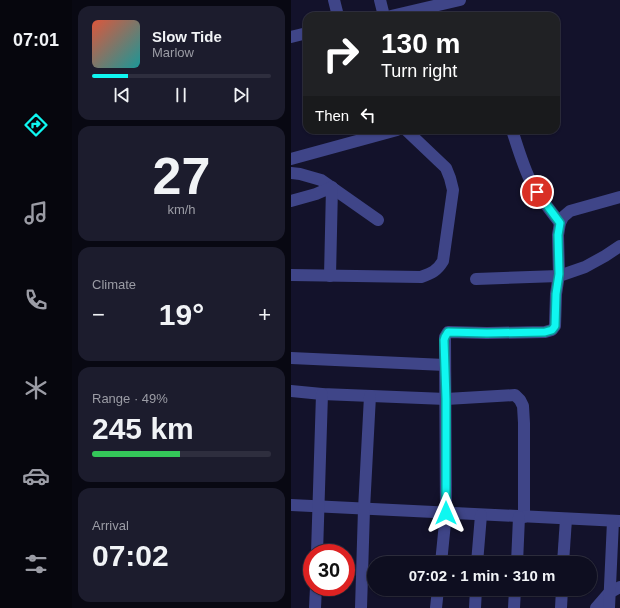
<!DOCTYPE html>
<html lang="en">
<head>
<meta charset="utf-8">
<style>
	:root { --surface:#0e0e20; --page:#1c1c2d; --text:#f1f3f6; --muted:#9b9ca5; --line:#2e2e3e; --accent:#0ff7f1 }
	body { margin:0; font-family:Helvetica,sans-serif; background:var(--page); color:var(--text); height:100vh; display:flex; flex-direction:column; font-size:15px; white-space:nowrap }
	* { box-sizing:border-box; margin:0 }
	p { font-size:13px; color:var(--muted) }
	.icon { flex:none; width:22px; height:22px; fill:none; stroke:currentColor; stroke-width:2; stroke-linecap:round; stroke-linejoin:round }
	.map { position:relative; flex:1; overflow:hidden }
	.details { display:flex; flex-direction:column; gap:6px; padding:6px; background:#080812; width:219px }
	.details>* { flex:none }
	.guide { position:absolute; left:12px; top:12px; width:257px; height:122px; border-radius:12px; box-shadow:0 1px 3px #0004,0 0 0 1px var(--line); background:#202124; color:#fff; overflow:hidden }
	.speed { position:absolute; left:12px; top:544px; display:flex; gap:8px; font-size:20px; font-weight:700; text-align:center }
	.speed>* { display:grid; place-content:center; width:52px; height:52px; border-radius:50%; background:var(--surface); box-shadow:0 1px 3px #0004,0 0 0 1px var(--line); line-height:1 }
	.speed .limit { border:6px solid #d22; background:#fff; color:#111 }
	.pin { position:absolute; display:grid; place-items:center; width:34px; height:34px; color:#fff; margin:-17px; border:2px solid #fff; border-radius:50%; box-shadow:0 1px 4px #0007 }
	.me { position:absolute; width:44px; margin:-22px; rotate:0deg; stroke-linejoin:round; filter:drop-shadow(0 0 3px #0008) }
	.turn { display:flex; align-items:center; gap:14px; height:84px; padding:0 12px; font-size:18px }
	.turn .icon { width:52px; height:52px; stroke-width:2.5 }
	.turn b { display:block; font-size:28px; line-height:34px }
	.then { display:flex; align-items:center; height:38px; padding:0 12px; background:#0003; gap:8px; font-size:15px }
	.big { font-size:30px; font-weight:700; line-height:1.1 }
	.details .tile { flex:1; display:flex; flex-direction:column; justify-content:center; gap:6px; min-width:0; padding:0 14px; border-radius:12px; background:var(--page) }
	.details .dial { align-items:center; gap:0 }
	.dial b { font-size:52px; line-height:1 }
	.song { display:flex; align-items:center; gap:12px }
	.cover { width:48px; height:48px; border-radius:6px; background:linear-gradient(135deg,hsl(10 70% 55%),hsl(180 70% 35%)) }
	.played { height:4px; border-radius:2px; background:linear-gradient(90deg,var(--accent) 20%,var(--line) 20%) }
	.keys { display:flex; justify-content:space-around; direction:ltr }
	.heat { display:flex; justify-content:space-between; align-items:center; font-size:22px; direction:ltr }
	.charge { height:6px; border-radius:3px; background:linear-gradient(90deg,#34c759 49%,var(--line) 0) }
	.trip { position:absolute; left:76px; top:556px; width:230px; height:40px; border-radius:20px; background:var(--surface); box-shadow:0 1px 3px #0004,0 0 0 1px var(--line); font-weight:700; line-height:40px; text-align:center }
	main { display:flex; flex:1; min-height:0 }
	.dock { display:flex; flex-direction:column; width:72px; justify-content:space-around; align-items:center; background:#06060d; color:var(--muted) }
	.dock .icon { width:28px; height:28px }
	.dock .current { color:var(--accent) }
	.dock b { font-size:18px; color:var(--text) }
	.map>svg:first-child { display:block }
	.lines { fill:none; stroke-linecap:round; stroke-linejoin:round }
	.minor { stroke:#3f4588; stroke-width:12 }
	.route-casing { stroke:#0aa19d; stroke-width:10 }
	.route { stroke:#0ff7f1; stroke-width:7 }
</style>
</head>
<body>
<main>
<nav class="dock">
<b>07:01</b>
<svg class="icon current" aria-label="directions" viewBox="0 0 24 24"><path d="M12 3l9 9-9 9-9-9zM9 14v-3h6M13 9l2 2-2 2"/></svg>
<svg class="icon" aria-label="music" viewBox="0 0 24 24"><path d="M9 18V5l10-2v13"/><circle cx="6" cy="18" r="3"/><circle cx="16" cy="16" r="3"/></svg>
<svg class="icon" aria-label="phone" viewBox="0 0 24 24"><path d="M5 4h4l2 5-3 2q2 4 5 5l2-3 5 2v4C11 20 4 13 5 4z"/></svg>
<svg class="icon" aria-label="climate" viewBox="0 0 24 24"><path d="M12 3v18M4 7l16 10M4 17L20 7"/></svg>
<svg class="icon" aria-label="car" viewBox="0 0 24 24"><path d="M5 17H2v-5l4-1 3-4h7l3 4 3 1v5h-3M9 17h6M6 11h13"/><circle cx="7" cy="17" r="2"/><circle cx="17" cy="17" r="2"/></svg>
<svg class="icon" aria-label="filters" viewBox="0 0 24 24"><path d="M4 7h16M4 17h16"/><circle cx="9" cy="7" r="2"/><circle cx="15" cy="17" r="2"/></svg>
</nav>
<section class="details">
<div class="tile">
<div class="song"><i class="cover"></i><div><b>Slow Tide</b><p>Marlow</p></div></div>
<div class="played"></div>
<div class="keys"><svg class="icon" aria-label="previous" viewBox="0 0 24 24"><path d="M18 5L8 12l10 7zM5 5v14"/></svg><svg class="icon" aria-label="pause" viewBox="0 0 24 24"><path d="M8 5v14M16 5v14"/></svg><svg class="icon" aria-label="next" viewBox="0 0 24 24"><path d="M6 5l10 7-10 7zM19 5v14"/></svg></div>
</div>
<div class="tile dial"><b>27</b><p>km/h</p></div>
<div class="tile"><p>Climate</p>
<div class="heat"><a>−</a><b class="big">19°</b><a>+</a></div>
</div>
<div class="tile"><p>Range · 49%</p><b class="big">245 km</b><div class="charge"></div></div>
<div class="tile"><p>Arrival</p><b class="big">07:02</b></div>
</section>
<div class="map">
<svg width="329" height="608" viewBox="0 0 329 608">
	<rect width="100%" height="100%" fill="#13122b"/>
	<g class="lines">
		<!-- minor -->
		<g class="minor">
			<path d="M 43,0 L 47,16"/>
			<path d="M 89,0 L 93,16"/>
			<path d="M 100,16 L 169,0"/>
			<path d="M 0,37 L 16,33"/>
			<path d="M 221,130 C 227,148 232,166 240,182 C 248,197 259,210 269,223"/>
			<path d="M 0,159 L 106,130"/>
			<path d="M 0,173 L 9,174 L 30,180 L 87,220"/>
			<path d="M 0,201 L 25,194 L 41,187 L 39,276"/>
			<path d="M 0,275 L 130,277 C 141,273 146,271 152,261 L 162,190 L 159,178 L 155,168 L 115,130"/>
			<path d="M 185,279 L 268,276 L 294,267 L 314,256 L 329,246"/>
			<path d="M 0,358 L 154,365"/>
			<path d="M 0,391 L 31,394 L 155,399 L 224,395 L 229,400 L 232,406 L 233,423 L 233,517"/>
			<path d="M 0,505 L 329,521"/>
			<path d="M 26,553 L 31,394"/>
			<path d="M 150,563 L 155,513 L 154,337 L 157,332 L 196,333 L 254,332 L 261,330 L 264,326 L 265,294 L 268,274 L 267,235 L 269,223 L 272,217 L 279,211 L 329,197"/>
			<path d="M 186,563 L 190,515"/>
			<path d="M 226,563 L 228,517"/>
			<path d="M 272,563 L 275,519"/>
			<path d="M 24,608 L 25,587"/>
			<path d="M 70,608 L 73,509 L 79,396"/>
			<path d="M 145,608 L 147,589"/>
			<path d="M 184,608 L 185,589"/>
			<path d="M 223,608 L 224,589"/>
			<path d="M 270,608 L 271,589"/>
			<path d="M 305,608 L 318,593 L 329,587"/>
			<path d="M 318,608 L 322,521"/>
		</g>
	</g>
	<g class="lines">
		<defs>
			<path id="route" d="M 155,513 L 155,399 L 153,340 L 154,337 L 157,332 L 196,333 L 254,332 L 261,330 L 264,326 L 265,294 L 268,274 L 267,235 L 269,223 L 246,192"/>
		</defs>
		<!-- route casing -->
		<use href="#route" class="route-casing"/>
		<!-- route -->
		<use href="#route" class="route"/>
	</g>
</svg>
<div class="speed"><div class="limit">30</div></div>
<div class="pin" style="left:246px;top:192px;background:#d93025"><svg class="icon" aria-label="arrive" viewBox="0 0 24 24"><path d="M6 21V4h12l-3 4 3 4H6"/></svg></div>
<svg class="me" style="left:155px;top:513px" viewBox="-20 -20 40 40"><path d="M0-17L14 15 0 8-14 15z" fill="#0ff7f1" stroke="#fff" stroke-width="4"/></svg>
<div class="trip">07:02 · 1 min · 310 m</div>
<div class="guide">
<div class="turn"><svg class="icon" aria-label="right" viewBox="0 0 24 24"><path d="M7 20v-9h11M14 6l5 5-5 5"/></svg><div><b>130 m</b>Turn right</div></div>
<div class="then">Then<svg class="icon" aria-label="left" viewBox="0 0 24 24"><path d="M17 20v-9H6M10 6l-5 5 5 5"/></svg></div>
</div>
</div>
</main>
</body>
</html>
